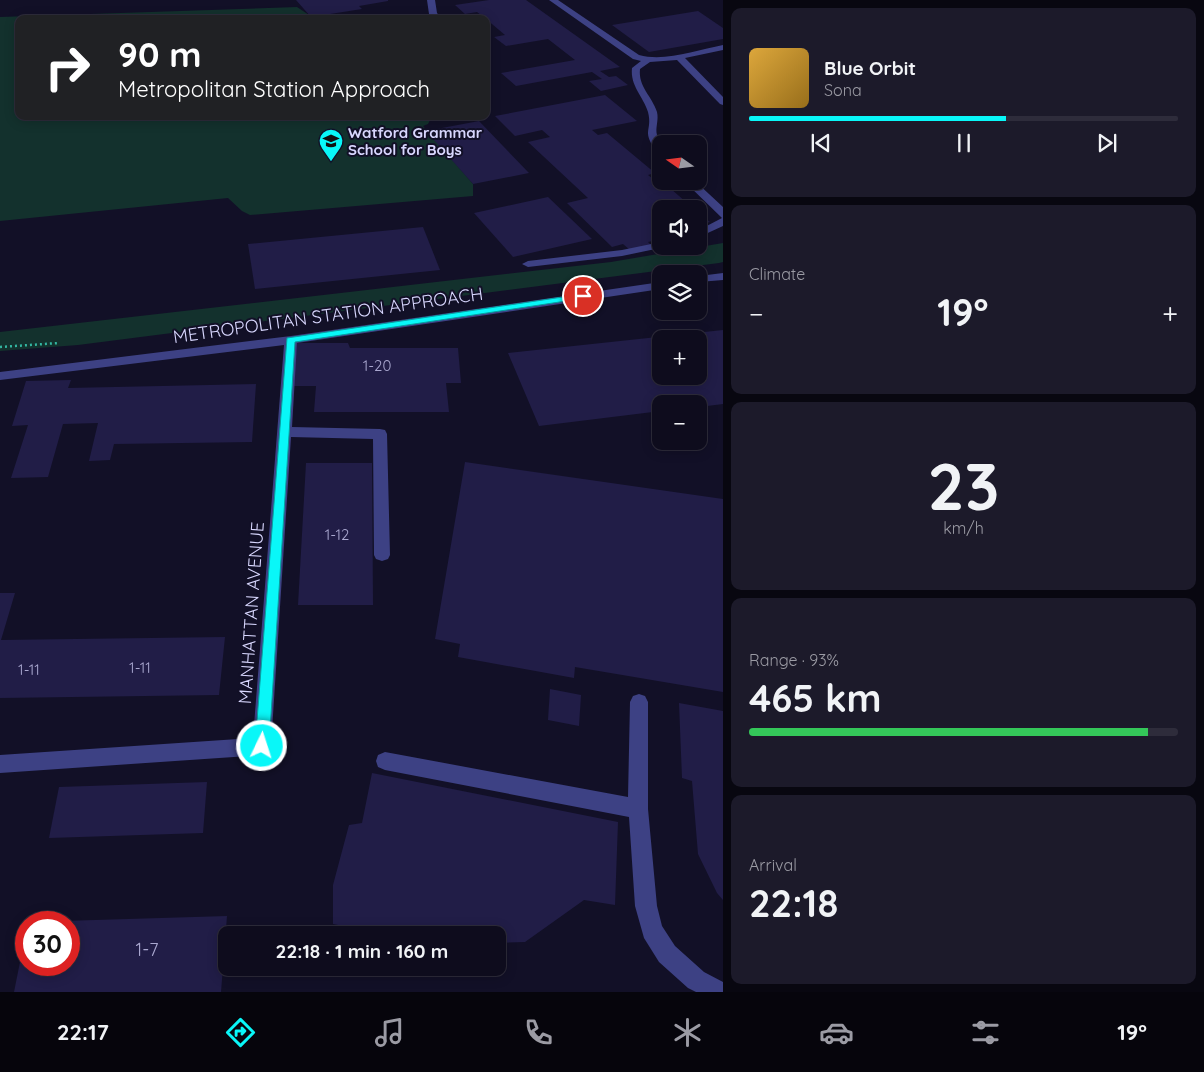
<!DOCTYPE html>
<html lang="en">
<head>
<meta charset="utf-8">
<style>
	:root { --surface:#0e0c1d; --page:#1c1a2a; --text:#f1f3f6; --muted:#9b9ba4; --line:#2e2c3b; --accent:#09f7f8 }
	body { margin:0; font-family:Quicksand,sans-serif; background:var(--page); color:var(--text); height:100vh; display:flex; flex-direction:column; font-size:19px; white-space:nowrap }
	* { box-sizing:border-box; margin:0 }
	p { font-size:16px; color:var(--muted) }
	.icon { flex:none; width:28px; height:28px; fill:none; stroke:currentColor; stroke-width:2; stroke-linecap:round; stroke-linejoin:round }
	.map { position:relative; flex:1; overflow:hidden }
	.drawer { display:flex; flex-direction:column; gap:8px; padding:8px; background:#080710; width:481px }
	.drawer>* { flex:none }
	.banner { position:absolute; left:15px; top:15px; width:475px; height:105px; border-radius:10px; box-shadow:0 2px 12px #0003,0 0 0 1px var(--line); background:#202124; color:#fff; overflow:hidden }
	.needle { width:32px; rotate:284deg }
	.tools { position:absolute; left:652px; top:135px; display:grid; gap:10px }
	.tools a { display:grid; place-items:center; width:55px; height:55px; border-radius:10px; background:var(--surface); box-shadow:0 2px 12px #0003,0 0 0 1px var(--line); font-size:25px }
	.speed { position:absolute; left:15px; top:911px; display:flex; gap:10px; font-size:25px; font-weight:700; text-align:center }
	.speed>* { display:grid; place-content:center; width:65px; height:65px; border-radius:50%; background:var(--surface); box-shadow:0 2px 12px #0003,0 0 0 1px var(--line); line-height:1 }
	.speed .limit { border:8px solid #d22; background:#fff; color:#111 }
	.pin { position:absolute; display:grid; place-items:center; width:42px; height:42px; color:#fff; margin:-21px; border:2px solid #fff; border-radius:50%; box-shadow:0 1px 5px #0007 }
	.me { position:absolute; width:55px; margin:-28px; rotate:4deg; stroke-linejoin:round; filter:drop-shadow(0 0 4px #0008) }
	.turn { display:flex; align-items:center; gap:18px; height:105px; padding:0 20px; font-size:22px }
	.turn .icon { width:65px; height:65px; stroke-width:2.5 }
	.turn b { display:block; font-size:35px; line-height:42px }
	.big { font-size:38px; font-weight:700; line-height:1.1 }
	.drawer .card { flex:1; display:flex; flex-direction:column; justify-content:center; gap:8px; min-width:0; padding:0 18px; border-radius:10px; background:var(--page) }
	.drawer .dial { align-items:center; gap:0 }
	.dial b { font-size:65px; line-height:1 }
	.song { display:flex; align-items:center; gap:15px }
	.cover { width:60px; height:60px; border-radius:8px; background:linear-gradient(135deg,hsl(40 70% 55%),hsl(40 70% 35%)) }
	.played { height:5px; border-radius:2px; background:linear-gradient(90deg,var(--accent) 60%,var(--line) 60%) }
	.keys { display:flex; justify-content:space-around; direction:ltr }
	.heat { display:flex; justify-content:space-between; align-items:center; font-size:28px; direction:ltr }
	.charge { height:8px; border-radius:4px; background:linear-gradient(90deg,#34c759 93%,var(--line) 0) }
	.trip { position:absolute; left:218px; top:926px; width:288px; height:50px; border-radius:10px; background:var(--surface); box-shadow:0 2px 12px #0003,0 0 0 1px var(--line); font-weight:700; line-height:50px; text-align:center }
	.tabs { display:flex; height:80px; justify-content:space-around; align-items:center; background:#06050c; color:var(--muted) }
	.tabs .icon { width:35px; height:35px }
	.tabs .selected { color:var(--accent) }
	.tabs b { font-size:22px; color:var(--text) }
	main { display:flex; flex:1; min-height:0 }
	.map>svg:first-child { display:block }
	.green { fill:#13312d }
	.building { fill:#211d47; fill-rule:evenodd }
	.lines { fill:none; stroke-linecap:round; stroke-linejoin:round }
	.path { stroke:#33b6a1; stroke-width:2.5; stroke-dasharray:2 3; stroke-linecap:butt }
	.minor { fill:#3d4184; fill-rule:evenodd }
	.route { fill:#09f7f8; stroke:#06a1a1 }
	.labels { text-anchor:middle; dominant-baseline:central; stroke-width:4; stroke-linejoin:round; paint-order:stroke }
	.far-poi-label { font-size:15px; font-weight:bold; fill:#d8d7fe; stroke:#121027; text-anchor:start }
	.number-label { font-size:15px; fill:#aaa8d0 }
	.street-label { font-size:18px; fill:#d8d7fe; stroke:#121027 }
	.near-number-label { font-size:18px; fill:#aaa8d0 }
</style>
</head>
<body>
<main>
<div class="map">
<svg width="723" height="992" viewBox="0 0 723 992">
	<rect width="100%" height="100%" fill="#121027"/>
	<!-- green -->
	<g class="green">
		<path d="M 297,7 L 315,19 L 19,19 L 19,116 L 432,116 L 428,124 L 423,126 L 473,184 L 473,196 L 250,215 L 242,211 L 228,198 L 0,221 L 0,17 Z"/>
		<path d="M 723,243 L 723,262 L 719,263 L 78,345 L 0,351 L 0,332 L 611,262 Z"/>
	</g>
	<!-- building -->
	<g class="building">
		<path d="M 296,0 L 388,0 L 388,1 L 359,6 L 362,9 L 311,17 Z"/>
		<path d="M 489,0 L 526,0 L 620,67 L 600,71 L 609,77 L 616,76 L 628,85 L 601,91 L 589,81 L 602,79 L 592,72 L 516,86 L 501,73 L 575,60 L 548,39 L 506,46 L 494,37 L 505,35 L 486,19 L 477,12 L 465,14 L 455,5 Z"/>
		<path d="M 698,11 L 723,28 L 723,39 L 649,52 L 612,25 Z"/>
		<path d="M 605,95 L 637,121 L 592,130 L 598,135 L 607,133 L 655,173 L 648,175 L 667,190 L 671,189 L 694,209 L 661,209 L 661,239 L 648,242 L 651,245 L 630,250 L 623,244 L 612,247 L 567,203 L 588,198 L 528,142 L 550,137 L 542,130 L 515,136 L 495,116 Z"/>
		<path d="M 479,121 L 529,173 L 473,184 L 426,131 Z"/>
		<path d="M 548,197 L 592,239 L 513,257 L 474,213 Z"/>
		<path d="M 699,213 L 710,222 L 699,225 Z"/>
		<path d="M 423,227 L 440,270 L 255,289 L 248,244 Z"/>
		<path d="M 723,330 L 723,404 L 699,407 L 699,404 L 661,404 L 661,411 L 539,426 L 508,353 ZM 661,339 L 699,339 L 699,376 L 661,376 Z"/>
		<path d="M 297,343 L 348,343 L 350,348 L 458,348 L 461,383 L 446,383 L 449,412 L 314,412 L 316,386 L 293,386 Z"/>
		<path d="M 71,380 L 68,388 L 256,384 L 252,442 L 114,444 L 110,460 L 89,461 L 98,423 L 63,424 L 48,477 L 11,478 L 28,425 L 12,426 L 26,381 Z"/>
		<path d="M 465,462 L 723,499 L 723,692 L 575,667 L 574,678 L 458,657 L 460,644 L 435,639 Z"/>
		<path d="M 306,463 L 372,463 L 373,605 L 298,605 Z"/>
		<path d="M 0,593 L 15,593 L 1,640 L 225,637 L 219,695 L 0,698 Z"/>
		<path d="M 550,689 L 581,695 L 579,726 L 548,720 Z"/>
		<path d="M 679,703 L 723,711 L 723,900 L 717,893 L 698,854 L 692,781 L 682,778 Z"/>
		<path d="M 372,773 L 618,822 L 615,905 L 584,900 L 525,942 L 496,943 L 496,935 L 388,935 L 333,924 L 333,885 L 349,825 L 362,823 Z"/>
		<path d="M 207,782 L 203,833 L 49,838 L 59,787 Z"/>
		<path d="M 227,916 L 221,992 L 14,992 L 25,937 L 26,965 L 69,965 L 69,922 L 62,922 L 62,921 Z"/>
	</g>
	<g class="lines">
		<!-- path -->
		<path class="path" d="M 0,347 L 59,343"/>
		<!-- minor -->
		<g class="minor">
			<path d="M 427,0 L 435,0 L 437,13 L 442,19 L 433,19 L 429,14 Z"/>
			<path d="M 549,0 L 558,0 L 639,55 C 665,62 697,50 723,45 L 723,50 L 685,58 L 723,97 L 723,105 L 720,104 L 677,60 L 650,62 L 640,69 C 638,87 652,96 657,112 C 659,120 655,128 657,135 C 658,143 661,146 661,154 L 658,153 C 640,130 653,132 648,112 C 643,96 630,86 632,68 L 641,61 L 633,59 Z"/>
			<path d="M 684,181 L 695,181 L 723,207 L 723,226 L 699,237 L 699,230 L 722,218 Z"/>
			<path d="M 661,242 L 661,246 L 665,247 L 622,256 L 528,267 L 522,264 L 528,261 L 622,250 Z"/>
			<path d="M 723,273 L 723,280 L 699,282 L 699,276 Z"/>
			<path d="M 661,282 L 661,289 L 297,343 L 292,427 L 380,429 L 385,430 L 387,434 L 390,555 L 388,559 L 382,561 L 376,559 L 374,555 L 373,439 L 291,437 L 271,746 L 269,752 L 262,755 L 0,773 L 0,755 L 253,738 L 284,345 L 0,380 L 0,372 L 291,336 Z"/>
			<path d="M 639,694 L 645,696 L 648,702 L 648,809 L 657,906 L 662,926 L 675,946 L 704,972 L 723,982 L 723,992 L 696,992 L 688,988 L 659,962 L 644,938 L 635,906 L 629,817 L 385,770 L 378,767 L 376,761 L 378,755 L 385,752 L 628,797 L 630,702 L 633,696 Z"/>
		</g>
	</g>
	<!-- route -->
	<path class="route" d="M 583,294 L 588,296 L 586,298 L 295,342 L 269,746 L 267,751 L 262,753 L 257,751 L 255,746 L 287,338 Z"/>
	<!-- icons -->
	<defs>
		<symbol id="school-pin" viewBox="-11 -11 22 30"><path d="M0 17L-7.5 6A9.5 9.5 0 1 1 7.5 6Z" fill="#09f7f8" stroke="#121027"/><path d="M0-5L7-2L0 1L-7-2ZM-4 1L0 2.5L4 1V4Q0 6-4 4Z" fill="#111"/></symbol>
	</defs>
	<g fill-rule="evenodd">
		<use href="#school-pin" x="317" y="127" width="28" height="38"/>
	</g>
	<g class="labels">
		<!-- far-poi labels -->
		<g class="far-poi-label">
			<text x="348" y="132">Watford Grammar<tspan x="348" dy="17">School for Boys</tspan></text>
		</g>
		<!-- number labels -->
		<g class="number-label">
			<text x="377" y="365">1-20</text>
			<text x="337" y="534">1-12</text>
			<text x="140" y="667">1-11</text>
			<text x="29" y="669">1-11</text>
		</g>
		<!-- street labels -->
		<g class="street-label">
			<text transform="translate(328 315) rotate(-8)">METROPOLITAN STATION APPROACH</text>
			<text transform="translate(251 613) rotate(-86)">MANHATTAN AVENUE</text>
		</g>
		<!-- near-number labels -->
		<g class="near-number-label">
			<text x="147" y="949">1-7</text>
		</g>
	</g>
</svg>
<div class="tools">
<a><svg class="needle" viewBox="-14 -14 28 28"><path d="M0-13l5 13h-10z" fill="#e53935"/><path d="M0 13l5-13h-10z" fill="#9b9ba4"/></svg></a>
<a><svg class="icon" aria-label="sound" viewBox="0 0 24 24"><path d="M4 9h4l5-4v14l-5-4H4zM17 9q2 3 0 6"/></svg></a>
<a><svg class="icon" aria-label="layers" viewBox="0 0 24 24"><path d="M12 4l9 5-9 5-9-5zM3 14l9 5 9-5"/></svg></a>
<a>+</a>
<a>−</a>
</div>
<div class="speed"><div class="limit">30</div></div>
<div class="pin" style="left:583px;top:296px;background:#d93025"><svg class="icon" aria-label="arrive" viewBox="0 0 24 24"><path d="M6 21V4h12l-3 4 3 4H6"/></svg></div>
<svg class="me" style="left:262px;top:746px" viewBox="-20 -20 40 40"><circle r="17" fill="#09f7f8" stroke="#fff" stroke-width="3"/><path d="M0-11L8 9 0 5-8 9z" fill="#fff"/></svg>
<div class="trip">22:18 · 1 min · 160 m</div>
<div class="banner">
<div class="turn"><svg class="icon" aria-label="right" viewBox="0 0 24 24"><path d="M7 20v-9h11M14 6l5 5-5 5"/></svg><div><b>90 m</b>Metropolitan Station Approach</div></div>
</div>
</div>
<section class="drawer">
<div class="card">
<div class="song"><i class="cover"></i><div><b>Blue Orbit</b><p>Sona</p></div></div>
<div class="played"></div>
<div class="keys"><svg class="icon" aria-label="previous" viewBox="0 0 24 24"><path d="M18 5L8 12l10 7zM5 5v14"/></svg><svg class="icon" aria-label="pause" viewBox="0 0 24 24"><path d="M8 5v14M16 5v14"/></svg><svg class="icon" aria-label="next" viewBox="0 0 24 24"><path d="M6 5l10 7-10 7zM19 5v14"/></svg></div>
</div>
<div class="card"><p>Climate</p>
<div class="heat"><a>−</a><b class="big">19°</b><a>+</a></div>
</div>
<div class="card dial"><b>23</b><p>km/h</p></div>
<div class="card"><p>Range · 93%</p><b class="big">465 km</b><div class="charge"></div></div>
<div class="card"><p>Arrival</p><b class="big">22:18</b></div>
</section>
</main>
<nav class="tabs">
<b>22:17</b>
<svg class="icon selected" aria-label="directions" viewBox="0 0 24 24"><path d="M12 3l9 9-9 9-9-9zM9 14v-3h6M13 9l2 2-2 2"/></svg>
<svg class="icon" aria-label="music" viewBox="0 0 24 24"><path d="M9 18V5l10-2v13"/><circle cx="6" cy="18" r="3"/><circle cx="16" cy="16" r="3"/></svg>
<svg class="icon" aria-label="phone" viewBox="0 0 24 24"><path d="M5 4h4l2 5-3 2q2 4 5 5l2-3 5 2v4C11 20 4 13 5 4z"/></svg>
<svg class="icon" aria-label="climate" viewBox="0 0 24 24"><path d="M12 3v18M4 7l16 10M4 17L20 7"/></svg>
<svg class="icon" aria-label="car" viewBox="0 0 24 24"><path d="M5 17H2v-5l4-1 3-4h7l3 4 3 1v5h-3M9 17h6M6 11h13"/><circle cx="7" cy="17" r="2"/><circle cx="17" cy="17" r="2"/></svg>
<svg class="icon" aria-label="filters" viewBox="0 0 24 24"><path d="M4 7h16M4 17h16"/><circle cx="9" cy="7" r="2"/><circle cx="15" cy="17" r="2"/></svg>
<b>19°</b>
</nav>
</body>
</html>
